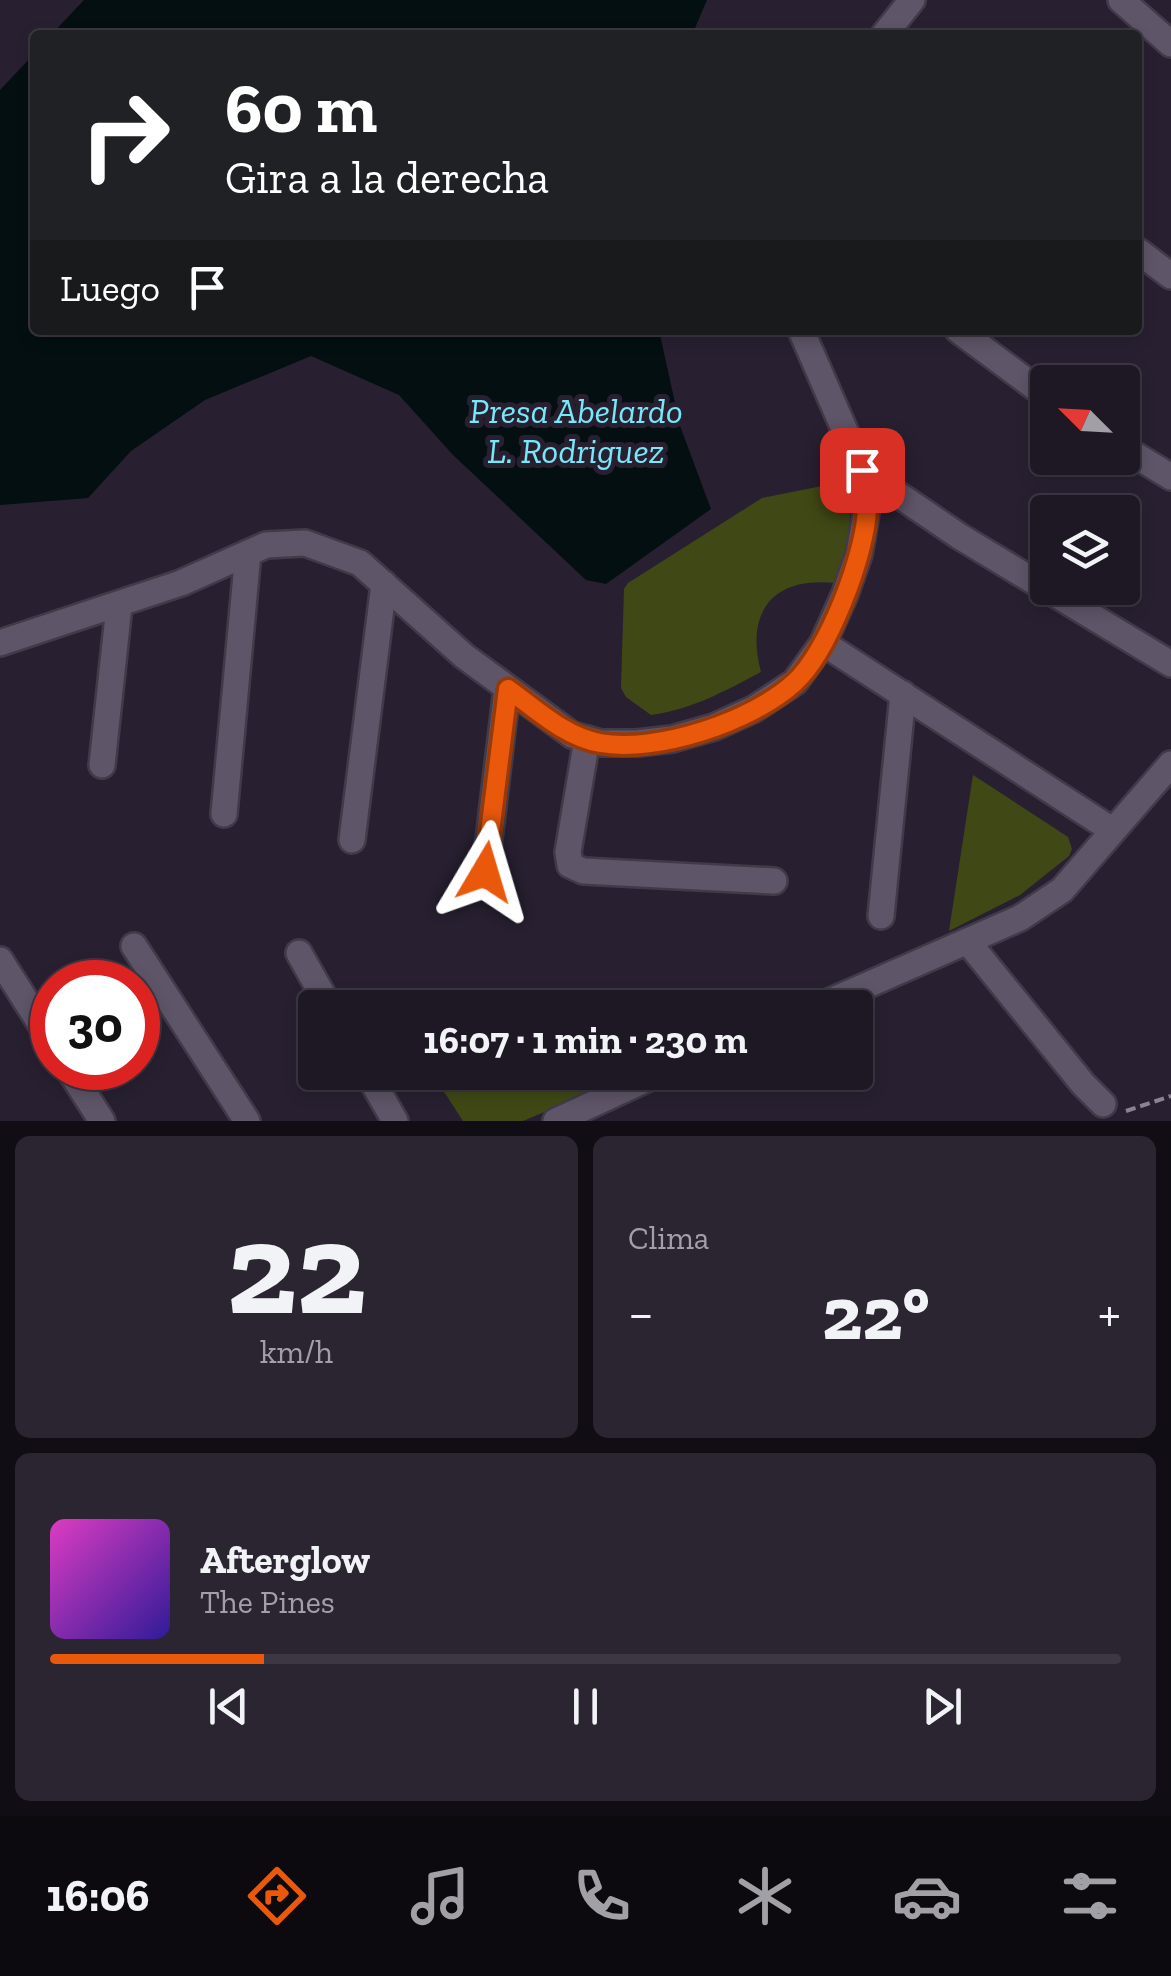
<!DOCTYPE html>
<html lang="es">
<head>
<meta charset="utf-8">
<style>
	:root { --surface:#1e1825; --page:#2b2532; --text:#f1f3f6; --muted:#a1a0a7; --line:#3c3742; --accent:#ea580c }
	body { margin:0; font-family:"Zilla Slab",serif; background:var(--page); color:var(--text); height:100vh; display:flex; flex-direction:column; font-size:38px; white-space:nowrap }
	* { box-sizing:border-box; margin:0 }
	p { font-size:32px; color:var(--muted) }
	.icon { flex:none; width:55px; height:55px; fill:none; stroke:currentColor; stroke-width:2; stroke-linecap:round; stroke-linejoin:round }
	.map { position:relative; height:1121px; overflow:hidden }
	.side { display:flex; flex-direction:column; gap:15px; padding:15px; background:#100d14; flex:1 }
	.side>* { flex:none }
	.guide { position:absolute; left:30px; top:30px; width:1112px; height:305px; border-radius:10px; box-shadow:0 5px 15px #0003,0 0 0 2px var(--line); background:#202124; color:#fff; overflow:hidden }
	.needle { width:65px; rotate:294deg }
	.controls { position:absolute; left:1030px; top:365px; display:grid; gap:20px }
	.controls a { display:grid; place-items:center; width:110px; height:110px; border-radius:10px; background:var(--surface); box-shadow:0 5px 15px #0003,0 0 0 2px var(--line); font-size:50px }
	.speed { position:absolute; left:30px; top:960px; display:flex; gap:20px; font-size:50px; font-weight:700; text-align:center }
	.speed>* { display:grid; place-content:center; width:130px; height:130px; border-radius:50%; background:var(--surface); box-shadow:0 5px 15px #0003,0 0 0 2px var(--line); line-height:1 }
	.speed .limit { border:15px solid #d22; background:#fff; color:#111 }
	.pin { position:absolute; display:grid; place-items:center; width:85px; height:85px; color:#fff; margin:-42px; border-radius:20px; box-shadow:0 5px 15px #0006 }
	.me { position:absolute; width:110px; margin:-55px; rotate:7deg; stroke-linejoin:round; filter:drop-shadow(0 0 8px #0008) }
	.turn { display:flex; align-items:center; gap:35px; height:210px; padding:0 30px; font-size:45px }
	.turn .icon { width:130px; height:130px; stroke-width:2.5 }
	.turn b { display:block; font-size:70px; line-height:85px }
	.then { display:flex; align-items:center; height:95px; padding:0 30px; background:#0003; gap:20px; font-size:38px }
	.big { font-size:75px; font-weight:700; line-height:1.1 }
	.side .tile { flex:1; display:flex; flex-direction:column; justify-content:center; gap:15px; min-width:0; padding:0 35px; border-radius:15px; background:var(--page) }
	.side .dial { align-items:center; gap:0 }
	.dial b { font-size:130px; line-height:1 }
	.song { display:flex; align-items:center; gap:30px }
	.cover { width:120px; height:120px; border-radius:15px; background:linear-gradient(135deg,hsl(310 70% 55%),hsl(250 70% 35%)) }
	.played { height:10px; border-radius:5px; background:linear-gradient(90deg,var(--accent) 20%,var(--line) 20%) }
	.keys { display:flex; justify-content:space-around; direction:ltr }
	.heat { display:flex; justify-content:space-between; align-items:center; font-size:55px; direction:ltr }
	.side .tiles { flex:1; display:grid; gap:15px; grid-template-columns:1fr 1fr }
	.tile:last-child { grid-column:span 2 }
	.trip { position:absolute; left:298px; top:990px; width:575px; height:100px; border-radius:10px; background:var(--surface); box-shadow:0 5px 15px #0003,0 0 0 2px var(--line); font-weight:700; line-height:100px; text-align:center }
	.tabs { display:flex; height:160px; justify-content:space-around; align-items:center; background:#0c0a0f; color:var(--muted) }
	.tabs .icon { width:70px; height:70px }
	.tabs .current { color:var(--accent) }
	.tabs b { font-size:45px; color:var(--text) }
	.map>svg:first-child { display:block }
	.green { fill:#404915 }
	.water { fill:#030f11 }
	.lines { fill:none; stroke-linecap:round; stroke-linejoin:round }
	.minor-casing { stroke:#413a48; stroke-width:30 }
	.tertiary-casing { stroke:#413a48; stroke-width:30 }
	.path { stroke:#8a8391; stroke-width:4; stroke-dasharray:10 5; stroke-linecap:butt }
	.minor { stroke:#5e5568; stroke-width:25 }
	.tertiary { stroke:#5e5568; stroke-width:25 }
	.route-casing { stroke:#983908; stroke-width:25 }
	.route { stroke:#ea580c; stroke-width:18 }
	.labels { text-anchor:middle; dominant-baseline:central; stroke-width:10; stroke-linejoin:round; paint-order:stroke }
	.water-label { font-size:35px; font-style:italic; fill:#77e8f8; stroke:#282031 }
</style>
</head>
<body>
<div class="map">
<svg width="1171" height="1121" viewBox="0 0 1171 1121">
	<rect width="100%" height="100%" fill="#282031"/>
	<!-- green -->
	<g class="green">
		<path d="M 847,481 L 851,488 C 849,518 852,557 835,583 C 772,576 745,613 761,672 C 725,691 693,709 651,715 L 626,697 L 621,688 L 624,589 L 628,583 L 762,498 Z"/>
		<path d="M 973,775 L 1068,837 L 1072,849 L 1069,856 L 1020,895 L 949,931 Z"/>
		<path d="M 432,1073 L 536,1073 L 557,1085 L 597,1090 L 523,1121 L 463,1121 Z"/>
	</g>
	<!-- water -->
	<g class="water">
		<path d="M 84,0 L 707,0 L 692,35 L 51,35 Z"/>
		<path d="M 35,53 L 35,330 L 659,330 L 680,426 L 711,509 L 606,584 L 586,580 L 453,455 L 399,395 L 311,356 L 205,400 L 131,451 L 88,498 L 0,505 L 0,90 Z"/>
	</g>
	<g class="lines">
		<defs>
			<g id="minor">
				<path d="M 1121,0 L 1171,44"/>
				<path d="M 884,35 L 912,0"/>
				<path d="M 1138,251 L 1171,276"/>
				<path d="M 958,330 L 1048,397"/>
				<path d="M 1122,447 L 1171,477"/>
				<path d="M 862,470 L 959,536 L 1171,664"/>
				<path d="M 0,643 L 181,583 L 266,545 L 305,543 L 360,563 L 464,656 L 572,735 L 601,743 L 637,743 L 672,739 L 714,727 L 754,709 L 795,682 L 823,643 L 845,594 L 859,554 L 867,508 L 862,470 L 801,330"/>
				<path d="M 823,643 L 1112,830"/>
				<path d="M 587,739 L 568,852 L 570,865 L 583,871 L 774,881"/>
				<path d="M 102,765 L 119,606"/>
				<path d="M 224,814 L 248,553"/>
				<path d="M 352,840 L 384,584"/>
				<path d="M 485,872 L 507,689"/>
				<path d="M 881,916 L 903,694"/>
				<path d="M 968,942 L 1083,1084 L 1103,1104"/>
				<path d="M 134,946 L 247,1121"/>
				<path d="M 299,953 L 330,1008"/>
				<path d="M 0,960 L 52,1042"/>
				<path d="M 68,1068 L 102,1121"/>
				<path d="M 367,1072 L 395,1121"/>
			</g>
			<g id="tertiary">
				<path d="M 815,1008 L 1020,918 L 1062,890 L 1171,764"/>
				<path d="M 556,1121 L 662,1072"/>
			</g>
		</defs>
		<!-- minor casing -->
		<use href="#minor" class="minor-casing"/>
		<!-- tertiary casing -->
		<use href="#tertiary" class="tertiary-casing"/>
		<!-- path -->
		<path class="path" d="M 1126,1111 L 1171,1096"/>
		<!-- minor -->
		<use href="#minor" class="minor"/>
		<!-- tertiary -->
		<use href="#tertiary" class="tertiary"/>
	</g>
	<g class="lines">
		<defs>
			<path id="route" d="M 485,872 L 508,689 C 536,709 565,737 600,743 C 657,753 751,722 794,683 C 828,653 866,553 867,508 C 867,496 864,482 862,470"/>
		</defs>
		<!-- route casing -->
		<use href="#route" class="route-casing"/>
		<!-- route -->
		<use href="#route" class="route"/>
	</g>
	<g class="labels">
		<!-- water labels -->
		<g class="water-label">
			<text x="576" y="411">Presa Abelardo<tspan x="576" dy="40">L. Rodriguez</tspan></text>
		</g>
	</g>
</svg>
<div class="controls">
<a><svg class="needle" viewBox="-14 -14 28 28"><path d="M0-13l5 13h-10z" fill="#e53935"/><path d="M0 13l5-13h-10z" fill="#a1a0a7"/></svg></a>
<a><svg class="icon" aria-label="layers" viewBox="0 0 24 24"><path d="M12 4l9 5-9 5-9-5zM3 14l9 5 9-5"/></svg></a>
</div>
<div class="speed"><div class="limit">30</div></div>
<div class="pin" style="left:862px;top:470px;background:#d93025"><svg class="icon" aria-label="arrive" viewBox="0 0 24 24"><path d="M6 21V4h12l-3 4 3 4H6"/></svg></div>
<svg class="me" style="left:485px;top:872px" viewBox="-20 -20 40 40"><path d="M0-17L14 15 0 8-14 15z" fill="#ea580c" stroke="#fff" stroke-width="4"/></svg>
<div class="trip">16:07 · 1 min · 230 m</div>
<div class="guide">
<div class="turn"><svg class="icon" aria-label="right" viewBox="0 0 24 24"><path d="M7 20v-9h11M14 6l5 5-5 5"/></svg><div><b>60 m</b>Gira a la derecha</div></div>
<div class="then">Luego<svg class="icon" aria-label="arrive" viewBox="0 0 24 24"><path d="M6 21V4h12l-3 4 3 4H6"/></svg></div>
</div>
</div>
<section class="side">
<div class="tiles">
<div class="tile dial"><b>22</b><p>km/h</p></div>
<div class="tile"><p>Clima</p>
<div class="heat"><a>−</a><b class="big">22°</b><a>+</a></div>
</div>
<div class="tile">
<div class="song"><i class="cover"></i><div><b>Afterglow</b><p>The Pines</p></div></div>
<div class="played"></div>
<div class="keys"><svg class="icon" aria-label="previous" viewBox="0 0 24 24"><path d="M18 5L8 12l10 7zM5 5v14"/></svg><svg class="icon" aria-label="pause" viewBox="0 0 24 24"><path d="M8 5v14M16 5v14"/></svg><svg class="icon" aria-label="next" viewBox="0 0 24 24"><path d="M6 5l10 7-10 7zM19 5v14"/></svg></div>
</div>
</div>
</section>
<nav class="tabs">
<b>16:06</b>
<svg class="icon current" aria-label="directions" viewBox="0 0 24 24"><path d="M12 3l9 9-9 9-9-9zM9 14v-3h6M13 9l2 2-2 2"/></svg>
<svg class="icon" aria-label="music" viewBox="0 0 24 24"><path d="M9 18V5l10-2v13"/><circle cx="6" cy="18" r="3"/><circle cx="16" cy="16" r="3"/></svg>
<svg class="icon" aria-label="phone" viewBox="0 0 24 24"><path d="M5 4h4l2 5-3 2q2 4 5 5l2-3 5 2v4C11 20 4 13 5 4z"/></svg>
<svg class="icon" aria-label="climate" viewBox="0 0 24 24"><path d="M12 3v18M4 7l16 10M4 17L20 7"/></svg>
<svg class="icon" aria-label="car" viewBox="0 0 24 24"><path d="M5 17H2v-5l4-1 3-4h7l3 4 3 1v5h-3M9 17h6M6 11h13"/><circle cx="7" cy="17" r="2"/><circle cx="17" cy="17" r="2"/></svg>
<svg class="icon" aria-label="filters" viewBox="0 0 24 24"><path d="M4 7h16M4 17h16"/><circle cx="9" cy="7" r="2"/><circle cx="15" cy="17" r="2"/></svg>
</nav>
</body>
</html>
